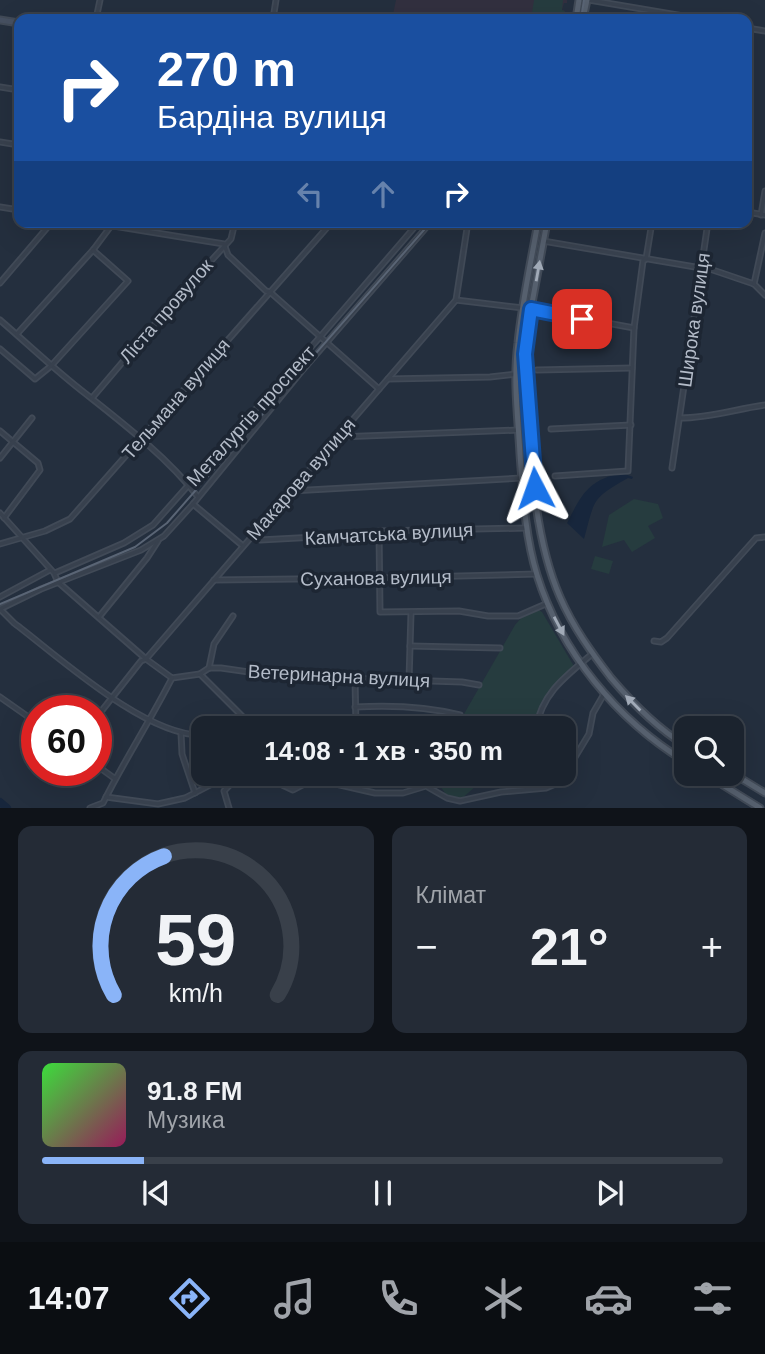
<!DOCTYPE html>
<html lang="uk">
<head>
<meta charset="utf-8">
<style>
	:root { --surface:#1b232e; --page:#242b36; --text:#f1f3f6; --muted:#a0a4aa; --line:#39404a; --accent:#8ab4f8 }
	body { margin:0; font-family:Arial,sans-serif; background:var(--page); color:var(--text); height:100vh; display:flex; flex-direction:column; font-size:26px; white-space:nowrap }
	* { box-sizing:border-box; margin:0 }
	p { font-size:23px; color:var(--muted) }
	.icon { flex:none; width:38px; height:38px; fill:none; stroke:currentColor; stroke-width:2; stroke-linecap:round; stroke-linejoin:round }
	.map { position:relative; height:808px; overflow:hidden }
	.panel { display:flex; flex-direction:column; gap:18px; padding:18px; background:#0f1319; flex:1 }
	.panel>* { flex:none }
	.top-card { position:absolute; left:14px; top:14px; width:738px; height:214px; border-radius:14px; box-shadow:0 7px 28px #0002,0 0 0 2px var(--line); background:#1a4fa0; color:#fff; overflow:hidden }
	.controls { position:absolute; left:674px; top:716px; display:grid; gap:14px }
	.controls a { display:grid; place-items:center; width:70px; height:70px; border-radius:14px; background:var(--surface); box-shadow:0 7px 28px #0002,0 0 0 2px var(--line); font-size:35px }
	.speed { position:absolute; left:21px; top:695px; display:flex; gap:14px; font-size:35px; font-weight:700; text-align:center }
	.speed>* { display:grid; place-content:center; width:91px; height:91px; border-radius:50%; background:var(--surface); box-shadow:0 7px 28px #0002,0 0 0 2px var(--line); line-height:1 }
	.speed .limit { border:10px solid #d22; background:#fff; color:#111 }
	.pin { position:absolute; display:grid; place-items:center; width:60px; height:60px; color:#fff; margin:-30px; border-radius:14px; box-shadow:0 4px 10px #0006 }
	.me { position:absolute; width:77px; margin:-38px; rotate:356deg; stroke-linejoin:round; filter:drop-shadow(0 0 5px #0008) }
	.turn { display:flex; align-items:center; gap:24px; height:147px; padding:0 28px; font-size:32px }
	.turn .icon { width:91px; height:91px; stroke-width:2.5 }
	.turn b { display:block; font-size:49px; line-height:60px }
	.lanes { display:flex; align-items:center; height:66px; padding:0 28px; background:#0003; justify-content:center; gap:35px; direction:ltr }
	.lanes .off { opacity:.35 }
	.big { font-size:52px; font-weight:600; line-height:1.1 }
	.panel .tile { flex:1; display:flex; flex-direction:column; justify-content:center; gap:10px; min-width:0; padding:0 24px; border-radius:14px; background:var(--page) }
	.panel .dial { align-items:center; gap:0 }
	.dial svg { height:182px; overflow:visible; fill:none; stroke:var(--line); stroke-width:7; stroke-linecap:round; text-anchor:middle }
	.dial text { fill:var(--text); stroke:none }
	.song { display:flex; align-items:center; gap:21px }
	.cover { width:84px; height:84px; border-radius:10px; background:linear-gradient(135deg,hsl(120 70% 55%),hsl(330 70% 35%)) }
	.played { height:7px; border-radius:4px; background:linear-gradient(90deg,var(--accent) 15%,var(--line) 15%) }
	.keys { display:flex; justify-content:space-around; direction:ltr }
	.heat { display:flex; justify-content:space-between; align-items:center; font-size:38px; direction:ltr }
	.panel .tiles { flex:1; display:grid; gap:18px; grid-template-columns:1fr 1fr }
	.tile:last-child { grid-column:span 2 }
	.trip { position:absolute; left:191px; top:716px; width:385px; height:70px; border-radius:14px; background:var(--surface); box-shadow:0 7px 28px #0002,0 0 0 2px var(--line); font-weight:600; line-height:70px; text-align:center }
	.dock { display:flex; height:112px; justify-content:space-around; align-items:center; background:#0b0e12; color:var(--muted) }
	.dock .icon { width:49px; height:49px }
	.dock .selected { color:var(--accent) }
	.dock b { font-size:32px; color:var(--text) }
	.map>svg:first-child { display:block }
	.medical { fill:#32303f }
	.green { fill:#263c3f }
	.water { fill:#17263c }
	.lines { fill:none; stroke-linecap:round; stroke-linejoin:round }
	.river { stroke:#17263c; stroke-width:8 }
	.street-casing { stroke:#414a57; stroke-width:7 }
	.secondary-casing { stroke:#414a57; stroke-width:9 }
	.primary-casing { stroke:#414a57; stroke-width:9 }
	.street { stroke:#38414e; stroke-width:3.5 }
	.secondary { stroke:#465061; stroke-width:5 }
	.primary { stroke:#56606e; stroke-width:5 }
	.tram { stroke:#5a6575; stroke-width:2 }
	.oneway { fill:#a1aab7 }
	.route-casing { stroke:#114b97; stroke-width:18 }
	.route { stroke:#1a73e8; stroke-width:12 }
	.labels { text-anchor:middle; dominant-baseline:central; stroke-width:7; stroke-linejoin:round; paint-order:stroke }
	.street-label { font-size:19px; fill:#b4bcc9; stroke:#1d2633 }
</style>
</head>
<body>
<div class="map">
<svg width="765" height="808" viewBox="0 0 765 808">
	<rect width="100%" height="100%" fill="#242f3e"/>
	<!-- medical -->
	<path class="medical" d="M 396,0 L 567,0 L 567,3 L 564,3 L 562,10 L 565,11 L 564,19 L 392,19 Z"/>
	<!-- green -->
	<g class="green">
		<path d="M 534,0 L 563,0 L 562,10 L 565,11 L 559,17 L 560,19 L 531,19 Z"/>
		<path d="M 634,499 L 658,504 L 663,518 L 648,526 L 655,538 L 632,552 L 624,540 L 602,547 L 609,515 Z"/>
		<path d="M 595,556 L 613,561 L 609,574 L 591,569 Z"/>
		<path d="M 537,609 L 542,612 L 575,668 C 553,688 539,698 533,728 L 456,728 L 515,625 L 523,616 Z"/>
		<path d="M 437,774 L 470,774 L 467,777 L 476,786 L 460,800 L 448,797 L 435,779 Z"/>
	</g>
	<!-- water -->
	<path class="water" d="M 622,473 L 633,477 L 632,479 L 628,478 C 591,499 595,499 584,539 L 567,523 C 582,494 588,480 622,473 Z"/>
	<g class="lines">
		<!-- river -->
		<path class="river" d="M 0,802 L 7,808"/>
		<defs>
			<g id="street">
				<path d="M 589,0 L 701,19"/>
				<path d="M 96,19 L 100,0"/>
				<path d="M 273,19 L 276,0"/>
				<path d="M 747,28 L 765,31"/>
				<path d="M 0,87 L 19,90"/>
				<path d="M 0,142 L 19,145"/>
				<path d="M 0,207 L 19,210"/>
				<path d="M 747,212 L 765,215"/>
				<path d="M 761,215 L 765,191"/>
				<path d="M 89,222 L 224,244 L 228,255 L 266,291 L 270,292 L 379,389"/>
				<path d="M 543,241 L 701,268 L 704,267 L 754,284 L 765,295"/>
				<path d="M 0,283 L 52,222"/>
				<path d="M 754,284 L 765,233"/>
				<path d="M 456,300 L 523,308"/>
				<path d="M 531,309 L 634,328"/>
				<path d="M 0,320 C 29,345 56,371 86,394 C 124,424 169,459 198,497"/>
				<path d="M 17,334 L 93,250 L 111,226"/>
				<path d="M 0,349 L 35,379 L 51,366 L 128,281 L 93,250"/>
				<path d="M 537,370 L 632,368"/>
				<path d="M 388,379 L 490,377 L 516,374"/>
				<path d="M 92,398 L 177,298 L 231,239 L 235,222"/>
				<path d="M 680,418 C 709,418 736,409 765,405"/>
				<path d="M 551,429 L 631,425"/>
				<path d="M 0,431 L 38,463 L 40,470 L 4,518"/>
				<path d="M 339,437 L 519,430"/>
				<path d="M 0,458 L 32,418"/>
				<path d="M 672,468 L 708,222"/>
				<path d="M 555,476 L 628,471 L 634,328 L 643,261 L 646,259 L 652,222"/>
				<path d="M 291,491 L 522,478"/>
				<path d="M 193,504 L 243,546"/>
				<path d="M 0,513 L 54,573 L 58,582 L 146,659 L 172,678 L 200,674 L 209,668 L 221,668 L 278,676 L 462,682 L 479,685"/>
				<path d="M 379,531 L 380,612 L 459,611 L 488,616 L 518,616 L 548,603"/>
				<path d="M 251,537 L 260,540 L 372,534 L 379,531 L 527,528"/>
				<path d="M 0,544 L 45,531 L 70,519 L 332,222"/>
				<path d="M 55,573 L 124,543 L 153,525 L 320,337 L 419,222"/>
				<path d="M 214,580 L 380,578 L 537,574"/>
				<path d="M 0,597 L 50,570"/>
				<path d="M 99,617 L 147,558 L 158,541"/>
				<path d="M 654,641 L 661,642 L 667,638 L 756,538 L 765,537"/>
				<path d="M 410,646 L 500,648"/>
				<path d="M 209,668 L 214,644 L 233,616"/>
				<path d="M 200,674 L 247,721 L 250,728"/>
				<path d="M 355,679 L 356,728"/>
				<path d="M 409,680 L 411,613"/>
				<path d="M 0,697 L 37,723"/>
				<path d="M 355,707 C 391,705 425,706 460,715"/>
				<path d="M 96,718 L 141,661 L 146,659 L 456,300 L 468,222"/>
				<path d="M 536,728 C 542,693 566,676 592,654"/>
				<path d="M 181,733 L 182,754 L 195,793"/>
				<path d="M 203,735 C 146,737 59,657 14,623 L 0,609 L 41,589 L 141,550 L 164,536 L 193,504 L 301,372 L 431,222"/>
				<path d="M 96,765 L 114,778"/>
				<path d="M 430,774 L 434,776"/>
				<path d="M 106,797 L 158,804 L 185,798 L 216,782 L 278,783 L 293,790 L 314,779 L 375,793 L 403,793 L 426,786 L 447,798 L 460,801 L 501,792 L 546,788 L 560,782 L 589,734 L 593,713 L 604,694"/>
				<path d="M 90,808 L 103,803 C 124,761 150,721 172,678"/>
				<path d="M 229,808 L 224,791 L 240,774"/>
			</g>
			<path id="secondary" d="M 0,20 L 19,23"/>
			<g id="primary">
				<path d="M 576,19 L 579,0"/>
				<path d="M 583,19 L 587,0"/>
				<path d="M 538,222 C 531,262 522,302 518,343 C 513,380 518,417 520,454 C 523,494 525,536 537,575 C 561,652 617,720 686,762"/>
				<path d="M 547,222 L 525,341 L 525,354 C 530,430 529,526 560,597 C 573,627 591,652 611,678 C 633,704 657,728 686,746"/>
				<path d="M 732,773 L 765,793"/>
				<path d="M 705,774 L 760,808"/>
				<path d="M 716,780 L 722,780 L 726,774"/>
			</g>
		</defs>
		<!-- street casing -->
		<use href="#street" class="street-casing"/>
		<!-- secondary casing -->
		<use href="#secondary" class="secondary-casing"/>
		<!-- primary casing -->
		<use href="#primary" class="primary-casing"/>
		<!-- street -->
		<use href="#street" class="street"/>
		<!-- secondary -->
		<use href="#secondary" class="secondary"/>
		<!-- primary -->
		<use href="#primary" class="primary"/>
		<!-- tram -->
		<g class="tram">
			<path d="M 581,19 L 584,0"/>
			<path d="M 0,604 L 135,547 L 167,523 L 431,222"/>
		</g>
	</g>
	<!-- one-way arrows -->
	<defs><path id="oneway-solid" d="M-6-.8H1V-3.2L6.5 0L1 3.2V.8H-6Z" transform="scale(1.75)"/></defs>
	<g class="oneway">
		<use href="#oneway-solid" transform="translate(538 271) rotate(-80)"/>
		<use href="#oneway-solid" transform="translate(559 626) rotate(62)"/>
		<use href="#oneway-solid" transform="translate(633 703) rotate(-135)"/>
	</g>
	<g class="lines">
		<defs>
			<path id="route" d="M 535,488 L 525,354 L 531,309 L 582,319"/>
		</defs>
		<!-- route casing -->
		<use href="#route" class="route-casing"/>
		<!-- route -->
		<use href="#route" class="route"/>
	</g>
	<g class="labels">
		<!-- street labels -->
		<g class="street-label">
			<text transform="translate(166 311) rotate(-49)">Ліста провулок</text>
			<text transform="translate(694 320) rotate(-82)">Широка вулиця</text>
			<text transform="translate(176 399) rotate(-49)">Тельмана вулиця</text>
			<text transform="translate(251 416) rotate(-48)">Металургів проспект</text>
			<text transform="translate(301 479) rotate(-49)">Макарова вулиця</text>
			<text transform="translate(389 534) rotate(-3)">Камчатська вулиця</text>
			<text transform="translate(376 578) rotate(-1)">Суханова вулиця</text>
			<text transform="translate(339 676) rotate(3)">Ветеринарна вулиця</text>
		</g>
	</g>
</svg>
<div class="controls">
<a><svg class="icon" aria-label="search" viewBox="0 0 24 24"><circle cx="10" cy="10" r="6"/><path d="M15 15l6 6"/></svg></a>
</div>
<div class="speed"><div class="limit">60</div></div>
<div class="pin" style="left:582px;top:319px;background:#d93025"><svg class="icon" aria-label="arrive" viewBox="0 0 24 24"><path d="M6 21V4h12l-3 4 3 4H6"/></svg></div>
<svg class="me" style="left:535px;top:488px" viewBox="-20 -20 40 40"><path d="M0-17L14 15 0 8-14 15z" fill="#1a73e8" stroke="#fff" stroke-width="4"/></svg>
<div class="trip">14:08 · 1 хв · 350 m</div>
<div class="top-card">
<div class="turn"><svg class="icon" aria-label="right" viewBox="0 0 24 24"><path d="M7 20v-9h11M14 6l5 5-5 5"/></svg><div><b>270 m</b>Бардіна вулиця</div></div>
<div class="lanes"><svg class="icon off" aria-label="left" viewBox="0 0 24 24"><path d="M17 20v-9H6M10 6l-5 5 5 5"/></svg><svg class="icon off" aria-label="ahead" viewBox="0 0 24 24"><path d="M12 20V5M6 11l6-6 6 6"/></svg><svg class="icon" aria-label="right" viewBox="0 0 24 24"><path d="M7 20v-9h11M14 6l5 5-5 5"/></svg></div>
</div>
</div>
<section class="panel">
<div class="tiles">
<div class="tile dial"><svg viewBox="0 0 100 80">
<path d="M14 69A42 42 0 1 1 86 69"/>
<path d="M14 69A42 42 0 0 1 36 8" stroke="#8ab4f8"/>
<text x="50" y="56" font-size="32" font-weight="700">59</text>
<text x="50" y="72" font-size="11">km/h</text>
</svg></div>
<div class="tile"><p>Клімат</p>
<div class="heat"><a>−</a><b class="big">21°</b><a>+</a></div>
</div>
<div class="tile">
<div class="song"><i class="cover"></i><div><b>91.8 FM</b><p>Музика</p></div></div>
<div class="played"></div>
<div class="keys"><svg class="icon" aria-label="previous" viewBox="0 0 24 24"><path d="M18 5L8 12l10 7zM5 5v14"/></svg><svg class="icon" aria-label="pause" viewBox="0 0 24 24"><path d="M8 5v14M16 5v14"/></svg><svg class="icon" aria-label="next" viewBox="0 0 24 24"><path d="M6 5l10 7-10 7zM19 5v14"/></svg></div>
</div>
</div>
</section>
<nav class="dock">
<b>14:07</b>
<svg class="icon selected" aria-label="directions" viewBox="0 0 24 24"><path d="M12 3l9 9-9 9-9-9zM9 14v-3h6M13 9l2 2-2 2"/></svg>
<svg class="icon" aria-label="music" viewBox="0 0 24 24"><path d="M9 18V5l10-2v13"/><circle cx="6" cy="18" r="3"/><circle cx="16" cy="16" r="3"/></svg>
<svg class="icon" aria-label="phone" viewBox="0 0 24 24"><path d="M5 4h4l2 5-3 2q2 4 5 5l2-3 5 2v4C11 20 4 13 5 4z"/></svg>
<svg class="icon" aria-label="climate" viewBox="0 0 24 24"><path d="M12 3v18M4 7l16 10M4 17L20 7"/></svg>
<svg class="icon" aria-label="car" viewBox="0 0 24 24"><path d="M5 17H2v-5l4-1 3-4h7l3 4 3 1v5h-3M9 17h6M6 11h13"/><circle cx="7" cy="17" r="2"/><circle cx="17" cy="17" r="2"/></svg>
<svg class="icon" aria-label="filters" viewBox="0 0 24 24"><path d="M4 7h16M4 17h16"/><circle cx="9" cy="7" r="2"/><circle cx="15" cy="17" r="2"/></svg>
</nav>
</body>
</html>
